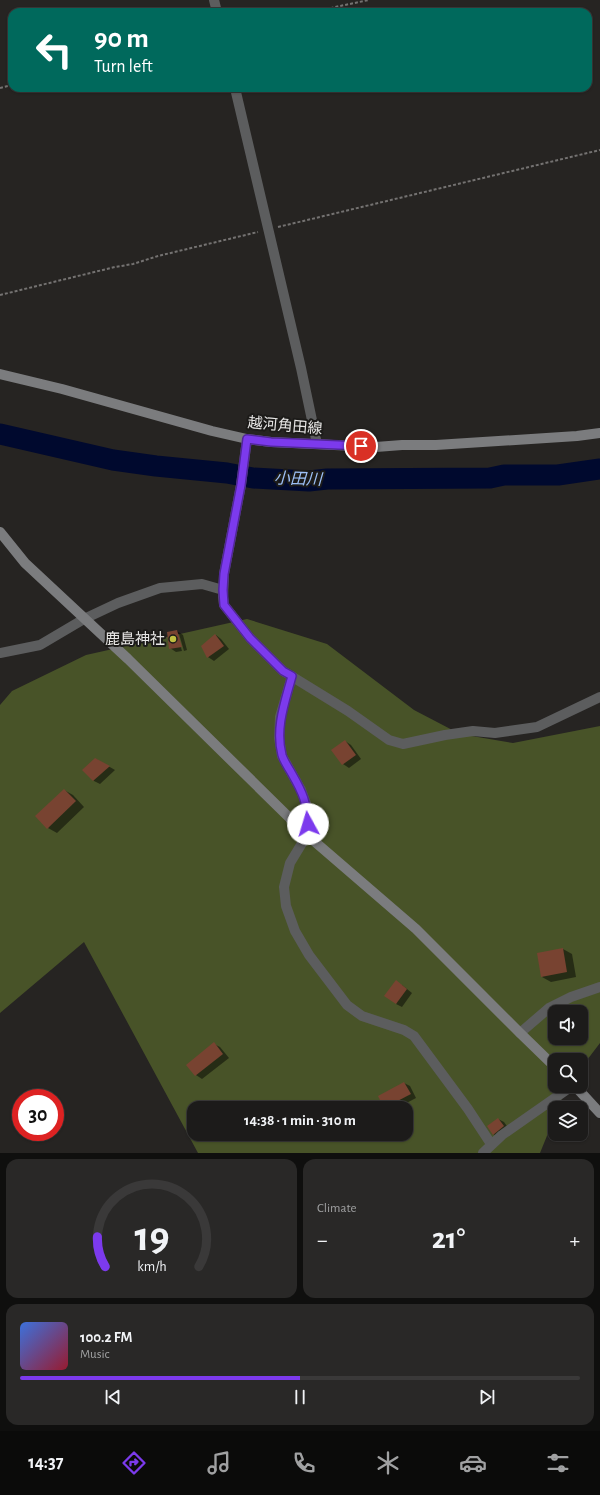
<!DOCTYPE html>
<html lang="en">
<head>
<meta charset="utf-8">
<style>
	:root { --surface:#1c1b1a; --page:#292827; --text:#f1f3f6; --muted:#a0a1a2; --line:#3a3939; --accent:#7c3aed }
	body { margin:0; font-family:"Alegreya Sans","Noto Sans JP",sans-serif; background:var(--page); color:var(--text); height:100vh; display:flex; flex-direction:column; font-size:15px; white-space:nowrap }
	* { box-sizing:border-box; margin:0 }
	p { font-size:13px; color:var(--muted) }
	.icon { flex:none; width:22px; height:22px; fill:none; stroke:currentColor; stroke-width:2; stroke-linecap:round; stroke-linejoin:round }
	.map { position:relative; height:1153px; overflow:hidden }
	.sheet { display:flex; flex-direction:column; gap:6px; padding:6px; background:#0f0f0e; flex:1 }
	.sheet>* { flex:none }
	.banner { position:absolute; left:8px; top:8px; width:584px; height:84px; border-radius:12px; box-shadow:0 1px 3px #0004,0 0 0 1px var(--line); background:#00695c; color:#fff; overflow:hidden }
	.controls { position:absolute; left:548px; top:1005px; display:grid; gap:8px }
	.controls a { display:grid; place-items:center; width:40px; height:40px; border-radius:8px; background:var(--surface); box-shadow:0 1px 3px #0004,0 0 0 1px var(--line); font-size:20px }
	.speed { position:absolute; left:12px; top:1089px; display:flex; gap:8px; font-size:20px; font-weight:700; text-align:center }
	.speed>* { display:grid; place-content:center; width:52px; height:52px; border-radius:50%; background:var(--surface); box-shadow:0 1px 3px #0004,0 0 0 1px var(--line); line-height:1 }
	.speed .limit { border:6px solid #d22; background:#fff; color:#111 }
	.pin { position:absolute; display:grid; place-items:center; width:34px; height:34px; color:#fff; margin:-17px; border:2px solid #fff; border-radius:50%; box-shadow:0 1px 4px #0007 }
	.me { position:absolute; width:44px; margin:-22px; rotate:354deg; stroke-linejoin:round; filter:drop-shadow(0 0 3px #0008) }
	.turn { display:flex; align-items:center; gap:14px; height:84px; padding:0 20px; font-size:18px }
	.turn .icon { width:52px; height:52px; stroke-width:2.5 }
	.turn b { display:block; font-size:28px; line-height:34px }
	.big { font-size:30px; font-weight:700; line-height:1.1 }
	.sheet .tile { flex:1; display:flex; flex-direction:column; justify-content:center; gap:6px; min-width:0; padding:0 14px; border-radius:12px; background:var(--page) }
	.sheet .dial { align-items:center; gap:0 }
	.dial svg { height:104px; overflow:visible; fill:none; stroke:var(--line); stroke-width:7; stroke-linecap:round; text-anchor:middle }
	.dial text { fill:var(--text); stroke:none }
	.song { display:flex; align-items:center; gap:12px }
	.cover { width:48px; height:48px; border-radius:6px; background:linear-gradient(135deg,hsl(220 70% 55%),hsl(350 70% 35%)) }
	.played { height:4px; border-radius:2px; background:linear-gradient(90deg,var(--accent) 50%,var(--line) 50%) }
	.keys { display:flex; justify-content:space-around; direction:ltr }
	.heat { display:flex; justify-content:space-between; align-items:center; font-size:22px; direction:ltr }
	.sheet .tiles { flex:1; display:grid; gap:6px; grid-template-columns:1fr 1fr }
	.tile:last-child { grid-column:span 2 }
	.trip { position:absolute; left:187px; top:1101px; width:226px; height:40px; border-radius:12px; background:var(--surface); box-shadow:0 1px 3px #0004,0 0 0 1px var(--line); font-weight:700; line-height:40px; text-align:center }
	.menu { display:flex; height:64px; justify-content:space-around; align-items:center; background:#0b0b0a; color:var(--muted) }
	.menu .icon { width:28px; height:28px }
	.menu .selected { color:var(--accent) }
	.menu b { font-size:18px; color:var(--text) }
	.map>svg:first-child { display:block }
	.green { fill:#485328; fill-rule:evenodd }
	.shadow { fill:#0007 }
	.lines { fill:none; stroke-linecap:round; stroke-linejoin:round }
	.river { stroke:#00092e; stroke-width:21 }
	.building { fill:#784331 }
	.path { stroke:#747271; stroke-width:2; stroke-dasharray:3 2; stroke-linecap:butt }
	.street { stroke:#5c5d5e; stroke-width:10 }
	.secondary { stroke:#7b7c7e; stroke-width:10 }
	.route-casing { stroke:#51269a; stroke-width:10 }
	.route { stroke:#7c3aed; stroke-width:7 }
	.poi-dot { fill:#bfbe41; stroke:#1c1b19; stroke-width:1.5 }
	.labels { text-anchor:middle; dominant-baseline:central; stroke-width:4; stroke-linejoin:round; paint-order:stroke }
	.street-label { font-size:15px; fill:#e7e6e5; stroke:#1c1b19 }
	.poi-label { font-size:15px; fill:#e7e6e5; stroke:#1c1b19; text-anchor:end }
	.water-label { font-size:16px; font-style:italic; fill:#9dc0f7; stroke:#1c1b19 }
</style>
</head>
<body>
<div class="map">
<svg width="600" height="1153" viewBox="0 0 600 1153">
	<rect width="100%" height="100%" fill="#262422"/>
	<!-- green -->
	<path class="green" d="M 247,619 L 327,644 L 414,710 L 460,734 L 513,743 L 600,726 L 600,1043 L 581,1068 L 581,1060 L 555,1060 L 555,1086 L 567,1086 L 558,1108 L 555,1108 L 555,1116 L 540,1153 L 198,1153 L 84,942 L 0,1013 L 0,705 L 12,691 L 86,655 ZM 555,1012 L 581,1012 L 581,1038 L 555,1038 ZM 194,1108 L 406,1108 L 406,1134 L 194,1134 Z"/>
	<!-- shadow -->
	<g class="shadow">
		<path d="M 177,631 L 183,635 L 187,650 L 184,651 L 179,634 L 177,634 L 182,651 L 176,652 L 170,648 Z"/>
		<path d="M 216,635 L 221,639 L 229,649 L 214,661 L 208,657 Z"/>
		<path d="M 345,741 L 351,745 L 361,759 L 349,768 L 343,764 Z"/>
		<path d="M 96,759 L 115,770 L 100,784 L 94,781 L 84,770 Z"/>
		<path d="M 64,790 L 73,795 L 84,807 L 57,833 L 48,828 Z"/>
		<path d="M 563,949 L 572,954 L 576,977 L 551,982 L 542,977 Z"/>
		<path d="M 402,985 L 412,993 L 402,1007 L 396,1004 Z"/>
		<path d="M 214,1044 L 220,1047 L 229,1058 L 202,1079 L 196,1075 L 188,1065 Z"/>
		<path d="M 404,1083 L 410,1086 L 416,1098 L 397,1108 L 385,1108 L 379,1097 Z"/>
		<path d="M 498,1119 L 504,1122 L 509,1129 L 499,1137 L 493,1134 Z"/>
	</g>
	<g class="lines">
		<!-- river -->
		<path class="river" d="M 0,434 L 113,460 L 156,466 L 227,473 L 253,478 L 309,481 L 327,479 L 490,478 L 504,475 L 558,475 L 600,469"/>
	</g>
	<!-- building -->
	<g class="building">
		<path d="M 177,630 L 182,647 L 169,649 L 167,632 Z"/>
		<path d="M 215,634 L 224,646 L 207,658 L 201,646 Z"/>
		<path d="M 345,740 L 356,755 L 342,765 L 331,750 Z"/>
		<path d="M 95,758 L 110,766 L 93,781 L 82,770 Z"/>
		<path d="M 64,789 L 76,801 L 47,829 L 35,816 Z"/>
		<path d="M 563,948 L 567,972 L 541,977 L 537,953 Z"/>
		<path d="M 396,980 L 407,989 L 396,1004 L 384,996 Z"/>
		<path d="M 214,1042 L 223,1054 L 195,1076 L 186,1065 Z"/>
		<path d="M 404,1082 L 411,1094 L 384,1108 L 378,1096 Z"/>
		<path d="M 498,1118 L 504,1126 L 493,1135 L 487,1126 Z"/>
	</g>
	<g class="lines">
		<!-- path -->
		<g class="path">
			<path d="M 316,12 L 335,7 L 369,0"/>
			<path d="M 0,88 L 12,85"/>
			<path d="M 278,227 L 600,150"/>
			<path d="M 0,295 L 115,267 L 133,264 L 158,256 L 258,232"/>
		</g>
		<!-- street -->
		<g class="street">
			<path d="M 214,0 L 217,12"/>
			<path d="M 235,88 L 301,368 L 317,444"/>
			<path d="M 247,439 L 241,485 L 224,574 L 223,597 L 224,605 L 250,638 L 283,671 L 348,711 L 389,740 L 403,744 L 445,735 L 473,731 L 495,733 L 537,727 L 600,697"/>
			<path d="M 0,653 L 40,645 L 84,619 L 118,603 L 160,588 L 202,584 L 223,590"/>
			<path d="M 292,676 L 280,717 L 279,738 L 282,756 L 301,790 L 307,806 L 308,824 L 307,835 L 290,863 L 284,887 L 286,906 L 295,931 L 309,955 L 347,1005 L 362,1016 L 404,1030 L 414,1036 L 468,1109 L 491,1144"/>
			<path d="M 520,1033 L 549,1008 L 571,997 L 600,987"/>
			<path d="M 483,1153 L 502,1135 L 572,1086"/>
		</g>
		<!-- secondary -->
		<g class="secondary">
			<path d="M 0,374 L 62,389 L 212,431 L 247,439 L 271,442 L 376,447 L 402,445 L 436,445 L 577,436 L 600,433"/>
			<path d="M 0,532 L 25,563 L 128,659 L 307,835 L 416,929 L 520,1033 L 555,1067"/>
			<path d="M 575,1086 L 600,1113"/>
		</g>
	</g>
	<g class="lines">
		<defs>
			<path id="route" d="M 308,824 C 307,803 303,793 292,774 C 289,768 284,762 282,755 C 275,728 285,702 292,676 L 283,671 L 250,638 L 224,605 L 223,590 L 224,574 L 241,485 L 247,439 L 271,442 L 361,446"/>
		</defs>
		<!-- route casing -->
		<use href="#route" class="route-casing"/>
		<!-- route -->
		<use href="#route" class="route"/>
	</g>
	<!-- markers -->
	<circle class="poi-dot" cx="173" cy="639" r="4"/>
	<g class="labels">
		<!-- street labels -->
		<g class="street-label">
			<text transform="translate(285 426) rotate(5)">越河角田線</text>
		</g>
		<!-- poi labels -->
		<g class="poi-label">
			<text x="165" y="639">鹿島神社</text>
		</g>
		<!-- water labels -->
		<g class="water-label">
			<text transform="translate(298 479) rotate(2)">小田川</text>
		</g>
	</g>
</svg>
<div class="controls">
<a><svg class="icon" aria-label="sound" viewBox="0 0 24 24"><path d="M4 9h4l5-4v14l-5-4H4zM17 9q2 3 0 6"/></svg></a>
<a><svg class="icon" aria-label="search" viewBox="0 0 24 24"><circle cx="10" cy="10" r="6"/><path d="M15 15l6 6"/></svg></a>
<a><svg class="icon" aria-label="layers" viewBox="0 0 24 24"><path d="M12 4l9 5-9 5-9-5zM3 14l9 5 9-5"/></svg></a>
</div>
<div class="speed"><div class="limit">30</div></div>
<div class="pin" style="left:361px;top:446px;background:#d93025"><svg class="icon" aria-label="arrive" viewBox="0 0 24 24"><path d="M6 21V4h12l-3 4 3 4H6"/></svg></div>
<svg class="me" style="left:308px;top:824px" viewBox="-20 -20 40 40"><circle r="19" fill="#fff"/><path d="M0-13L10 11 0 6-10 11z" fill="#7c3aed"/></svg>
<div class="trip">14:38 · 1 min · 310 m</div>
<div class="banner">
<div class="turn"><svg class="icon" aria-label="left" viewBox="0 0 24 24"><path d="M17 20v-9H6M10 6l-5 5 5 5"/></svg><div><b>90 m</b>Turn left</div></div>
</div>
</div>
<section class="sheet">
<div class="tiles">
<div class="tile dial"><svg viewBox="0 0 100 80">
<path d="M14 69A42 42 0 1 1 86 69"/>
<path d="M14 69A42 42 0 0 1 8 46" stroke="#7c3aed"/>
<text x="50" y="56" font-size="32" font-weight="700">19</text>
<text x="50" y="72" font-size="11">km/h</text>
</svg></div>
<div class="tile"><p>Climate</p>
<div class="heat"><a>−</a><b class="big">21°</b><a>+</a></div>
</div>
<div class="tile">
<div class="song"><i class="cover"></i><div><b>100.2 FM</b><p>Music</p></div></div>
<div class="played"></div>
<div class="keys"><svg class="icon" aria-label="previous" viewBox="0 0 24 24"><path d="M18 5L8 12l10 7zM5 5v14"/></svg><svg class="icon" aria-label="pause" viewBox="0 0 24 24"><path d="M8 5v14M16 5v14"/></svg><svg class="icon" aria-label="next" viewBox="0 0 24 24"><path d="M6 5l10 7-10 7zM19 5v14"/></svg></div>
</div>
</div>
</section>
<nav class="menu">
<b>14:37</b>
<svg class="icon selected" aria-label="directions" viewBox="0 0 24 24"><path d="M12 3l9 9-9 9-9-9zM9 14v-3h6M13 9l2 2-2 2"/></svg>
<svg class="icon" aria-label="music" viewBox="0 0 24 24"><path d="M9 18V5l10-2v13"/><circle cx="6" cy="18" r="3"/><circle cx="16" cy="16" r="3"/></svg>
<svg class="icon" aria-label="phone" viewBox="0 0 24 24"><path d="M5 4h4l2 5-3 2q2 4 5 5l2-3 5 2v4C11 20 4 13 5 4z"/></svg>
<svg class="icon" aria-label="climate" viewBox="0 0 24 24"><path d="M12 3v18M4 7l16 10M4 17L20 7"/></svg>
<svg class="icon" aria-label="car" viewBox="0 0 24 24"><path d="M5 17H2v-5l4-1 3-4h7l3 4 3 1v5h-3M9 17h6M6 11h13"/><circle cx="7" cy="17" r="2"/><circle cx="17" cy="17" r="2"/></svg>
<svg class="icon" aria-label="filters" viewBox="0 0 24 24"><path d="M4 7h16M4 17h16"/><circle cx="9" cy="7" r="2"/><circle cx="15" cy="17" r="2"/></svg>
</nav>
</body>
</html>
